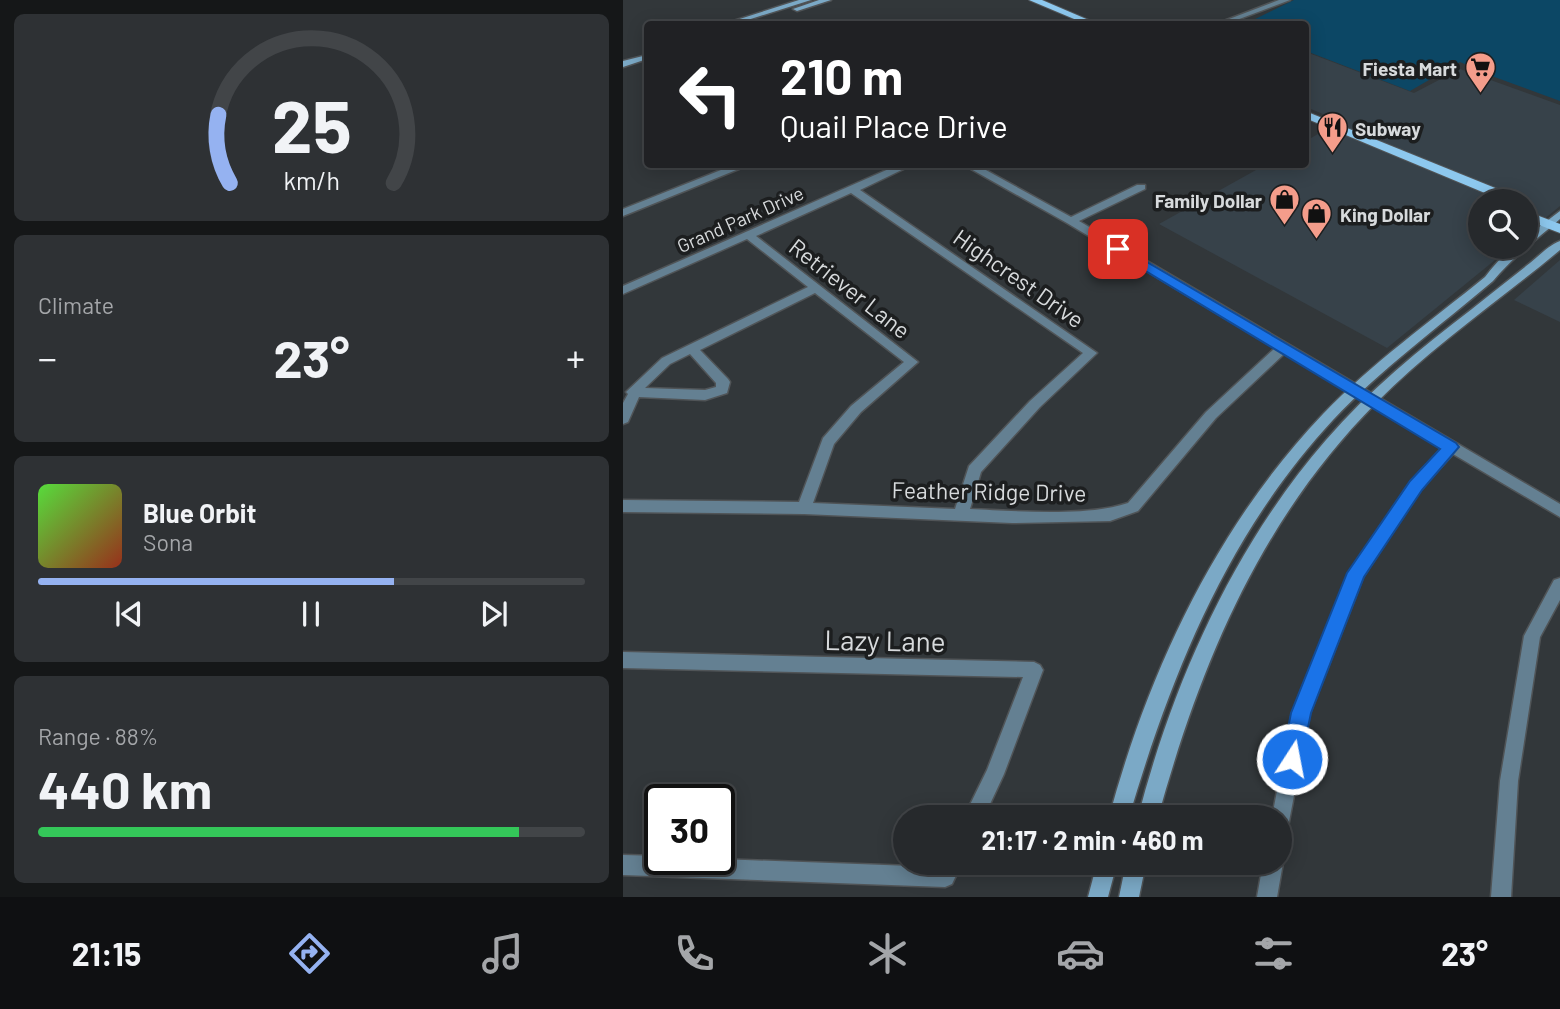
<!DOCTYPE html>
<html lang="en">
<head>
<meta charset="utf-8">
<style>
	:root { --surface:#26292c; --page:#2e3134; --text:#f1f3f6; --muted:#a4a6a9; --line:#424548; --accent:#95b2f1 }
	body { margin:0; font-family:Barlow,sans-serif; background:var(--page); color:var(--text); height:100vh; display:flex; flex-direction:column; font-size:26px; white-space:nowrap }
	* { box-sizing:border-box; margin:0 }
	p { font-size:23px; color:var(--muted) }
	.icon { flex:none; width:38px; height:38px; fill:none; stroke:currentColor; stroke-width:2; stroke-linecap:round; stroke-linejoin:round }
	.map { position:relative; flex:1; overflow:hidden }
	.details { display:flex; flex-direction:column; gap:14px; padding:14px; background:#151718; width:623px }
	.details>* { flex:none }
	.guide { position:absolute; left:21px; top:21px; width:665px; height:147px; border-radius:7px; box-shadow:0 4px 18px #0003,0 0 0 2px var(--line); background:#202124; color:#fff; overflow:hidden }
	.fabs { position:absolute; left:845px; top:189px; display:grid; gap:14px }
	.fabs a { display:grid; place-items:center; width:70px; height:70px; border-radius:50%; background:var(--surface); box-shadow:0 4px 18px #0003,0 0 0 2px var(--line); font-size:35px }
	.speed { position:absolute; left:21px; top:784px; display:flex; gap:14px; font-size:35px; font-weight:700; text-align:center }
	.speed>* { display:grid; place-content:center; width:91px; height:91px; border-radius:50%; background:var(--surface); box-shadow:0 4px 18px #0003,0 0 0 2px var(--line); line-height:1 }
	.speed .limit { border:4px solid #111; border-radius:10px; background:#fff; color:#111 }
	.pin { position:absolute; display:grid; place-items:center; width:60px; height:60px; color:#fff; margin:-30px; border-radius:14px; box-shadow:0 4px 10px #0006 }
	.me { position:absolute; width:77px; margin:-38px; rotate:11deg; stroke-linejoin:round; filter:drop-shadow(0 0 5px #0008) }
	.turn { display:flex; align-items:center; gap:24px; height:147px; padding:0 21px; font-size:32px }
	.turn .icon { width:91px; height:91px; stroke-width:2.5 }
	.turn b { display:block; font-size:49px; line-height:60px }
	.big { font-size:52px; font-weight:700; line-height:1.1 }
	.details .tile { flex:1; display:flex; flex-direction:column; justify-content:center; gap:10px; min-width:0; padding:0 24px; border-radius:10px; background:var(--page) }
	.details .dial { align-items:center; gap:0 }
	.dial svg { height:182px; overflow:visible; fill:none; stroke:var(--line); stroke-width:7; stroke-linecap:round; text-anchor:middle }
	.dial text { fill:var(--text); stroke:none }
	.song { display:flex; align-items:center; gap:21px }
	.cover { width:84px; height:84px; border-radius:10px; background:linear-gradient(135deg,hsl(110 70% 55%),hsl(10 70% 35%)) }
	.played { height:7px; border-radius:4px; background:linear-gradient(90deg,var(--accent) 65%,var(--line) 65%) }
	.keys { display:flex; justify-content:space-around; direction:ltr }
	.heat { display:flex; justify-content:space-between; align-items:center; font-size:38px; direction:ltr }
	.charge { height:10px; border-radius:5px; background:linear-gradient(90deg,#34c759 88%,var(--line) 0) }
	.trip { position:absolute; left:270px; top:805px; width:399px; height:70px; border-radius:35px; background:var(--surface); box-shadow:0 4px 18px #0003,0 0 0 2px var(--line); font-weight:700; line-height:70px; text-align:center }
	.menu { display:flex; height:112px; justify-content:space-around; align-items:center; background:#0f1012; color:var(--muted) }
	.menu .icon { width:49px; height:49px }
	.menu .selected { color:var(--accent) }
	.menu b { font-size:32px; color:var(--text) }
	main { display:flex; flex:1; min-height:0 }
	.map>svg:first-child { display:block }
	.built { fill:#37424a }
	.green { fill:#0c4765 }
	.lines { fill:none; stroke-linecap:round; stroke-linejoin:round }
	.street-casing { stroke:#505457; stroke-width:3 }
	.secondary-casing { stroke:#505457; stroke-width:3 }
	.primary-casing { stroke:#505457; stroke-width:2 }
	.street { fill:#648092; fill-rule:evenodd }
	.secondary { fill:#7ba9c6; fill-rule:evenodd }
	.primary { fill:#8dc8ee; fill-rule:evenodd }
	.route { fill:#1a73e8; stroke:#114b97; stroke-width:2 }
	.labels { text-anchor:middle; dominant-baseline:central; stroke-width:7; stroke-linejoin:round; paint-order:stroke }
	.far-poi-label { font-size:19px; font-weight:bold; fill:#d7dadc; stroke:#1c1e1f; text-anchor:end }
	.far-street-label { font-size:19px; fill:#d7dadc; stroke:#1c1e1f }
	.street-label { font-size:23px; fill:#d7dadc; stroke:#1c1e1f }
	.near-street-label { font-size:28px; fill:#d7dadc; stroke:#1c1e1f }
</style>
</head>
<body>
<main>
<section class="details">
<div class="tile dial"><svg viewBox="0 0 100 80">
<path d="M14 69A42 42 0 1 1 86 69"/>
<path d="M14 69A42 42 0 0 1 9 39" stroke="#95b2f1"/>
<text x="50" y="56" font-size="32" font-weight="700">25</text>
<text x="50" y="72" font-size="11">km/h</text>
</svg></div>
<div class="tile"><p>Climate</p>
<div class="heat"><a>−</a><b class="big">23°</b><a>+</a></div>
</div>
<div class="tile">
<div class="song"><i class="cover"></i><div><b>Blue Orbit</b><p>Sona</p></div></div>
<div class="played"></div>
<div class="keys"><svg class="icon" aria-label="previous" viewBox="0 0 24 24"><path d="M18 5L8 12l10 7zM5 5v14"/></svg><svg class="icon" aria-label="pause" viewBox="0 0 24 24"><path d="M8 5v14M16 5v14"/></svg><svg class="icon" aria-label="next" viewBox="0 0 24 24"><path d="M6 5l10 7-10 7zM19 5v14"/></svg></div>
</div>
<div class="tile"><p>Range · 88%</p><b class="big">440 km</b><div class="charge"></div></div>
</section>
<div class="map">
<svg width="937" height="897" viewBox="0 0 937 897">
	<rect width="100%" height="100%" fill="#32373a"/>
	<!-- built -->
	<g class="built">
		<path d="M 683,52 L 791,93 L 837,69 L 937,105 L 937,206 L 903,234 L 903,201 L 858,201 L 858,247 L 888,247 L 764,348 L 536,224 L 642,165 L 682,164 L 683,141 L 717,121 L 683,107 Z"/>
		<path d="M 937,260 L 937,322 L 891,300 Z"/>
	</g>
	<!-- green -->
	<path class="green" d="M 671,0 L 937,0 L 937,101 L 866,75 L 837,62 L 787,91 L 683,51 L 682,24 L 622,24 Z"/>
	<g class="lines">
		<defs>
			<g id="street">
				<path d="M 656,0 L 667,0 L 603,24 L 593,24 Z"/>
				<path d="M 113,164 L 128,164 L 0,216 L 0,209 Z"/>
				<path d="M 277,164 L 291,164 L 237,190 L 474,353 L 417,407 L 358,472 L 347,509 C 391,511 465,517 505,503 L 583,412 L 652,348 L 444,223 L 339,164 L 352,164 L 448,217 L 514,185 L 522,185 L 522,189 L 456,221 L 937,504 L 937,517 L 830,454 L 798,489 L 740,577 L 687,713 L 663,837 L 656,840 L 656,817 L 649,817 L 669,713 L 725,574 L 788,481 L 819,448 L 662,353 L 593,418 L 515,511 L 487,521 L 389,523 L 181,514 L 0,512 L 0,500 L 176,502 L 200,438 L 228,406 L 281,362 L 192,293 L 77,350 L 105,379 L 107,382 L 104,393 L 82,400 L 16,397 L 5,422 L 0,424 L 0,403 L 5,394 L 3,392 L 39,358 L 185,287 L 124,239 L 0,294 L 0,286 ZM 228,193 L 460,353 L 407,401 L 346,466 L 332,509 L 190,503 L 211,444 L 238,412 L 295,362 L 133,236 ZM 67,354 L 93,383 L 93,387 L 82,390 L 22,388 L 47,364 Z"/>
				<path d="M 937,578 L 937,600 L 917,637 L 895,781 L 888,897 L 868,897 L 877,781 L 901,636 L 931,580 Z"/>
				<path d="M 0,652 L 411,662 L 417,665 L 420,670 L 381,774 L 361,817 L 341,817 L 364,770 L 400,677 L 0,668 Z"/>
				<path d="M 0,855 L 37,856 L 37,859 L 96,859 L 316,867 L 318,863 L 339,863 L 329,884 L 322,887 L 0,875 Z"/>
				<path d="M 656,856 L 660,863 L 654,897 L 634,897 L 640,863 L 656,863 Z"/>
			</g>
			<g id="secondary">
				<path d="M 176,0 L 188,0 L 112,24 L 101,24 Z"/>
				<path d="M 196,0 L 208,0 L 174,11 L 170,9 Z"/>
				<path d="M 24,55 L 24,59 L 0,67 L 0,61 Z"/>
				<path d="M 937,211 L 937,219 C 913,240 890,257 870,281 C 816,327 758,369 710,420 C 605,533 549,672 506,817 L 486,817 C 526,670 594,525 700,414 C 749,363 808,321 862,277 C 873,263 885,247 903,247 L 903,237 Z"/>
				<path d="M 937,241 L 937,250 C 876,301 809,346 753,403 C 638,519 578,662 535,817 L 515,817 C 550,682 611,546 703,440 C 746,390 797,349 849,309 C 869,293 888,278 907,263 C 917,255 926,245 937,241 Z"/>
				<path d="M 474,863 L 494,863 L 485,897 L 465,897 Z"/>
				<path d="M 503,863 L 523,863 L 516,897 L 496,897 Z"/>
			</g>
			<g id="primary">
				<path d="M 406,0 L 419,0 L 475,24 L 463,24 Z"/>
				<path d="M 682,111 L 897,198 L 898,201 L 881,201 L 682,118 Z"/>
				<path d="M 903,211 L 937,224 L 937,233 L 903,220 Z"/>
			</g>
		</defs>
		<!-- street casing -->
		<use href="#street" class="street-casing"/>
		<!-- secondary casing -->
		<use href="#secondary" class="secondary-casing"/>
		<!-- primary casing -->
		<use href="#primary" class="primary-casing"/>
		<!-- street -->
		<use href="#street" class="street"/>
		<!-- secondary -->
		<use href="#secondary" class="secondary"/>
		<!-- primary -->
		<use href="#primary" class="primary"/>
	</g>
	<!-- route -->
	<path class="route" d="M 495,245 L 833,443 L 836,447 L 799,490 L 741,577 L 688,713 L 677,766 L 669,769 L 662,766 L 659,759 L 668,713 L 724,573 L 787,481 L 817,449 L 491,252 L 489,249 Z"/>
	<!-- icons -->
	<defs>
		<symbol id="supermarket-pin" viewBox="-11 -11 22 30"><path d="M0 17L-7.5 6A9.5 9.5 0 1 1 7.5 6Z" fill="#f49d8b" stroke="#1c1e1f"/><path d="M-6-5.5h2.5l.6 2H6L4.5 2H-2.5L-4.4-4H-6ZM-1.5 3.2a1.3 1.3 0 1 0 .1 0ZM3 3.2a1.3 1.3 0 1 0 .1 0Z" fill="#111"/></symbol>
		<symbol id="restaurant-pin" viewBox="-11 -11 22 30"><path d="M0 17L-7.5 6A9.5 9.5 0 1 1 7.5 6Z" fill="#f49d8b" stroke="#1c1e1f"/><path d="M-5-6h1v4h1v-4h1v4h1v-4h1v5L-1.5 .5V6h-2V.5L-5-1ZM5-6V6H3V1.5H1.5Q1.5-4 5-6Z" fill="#111"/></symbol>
		<symbol id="shop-pin" viewBox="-11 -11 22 30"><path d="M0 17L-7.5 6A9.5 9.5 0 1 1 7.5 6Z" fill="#f49d8b" stroke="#1c1e1f"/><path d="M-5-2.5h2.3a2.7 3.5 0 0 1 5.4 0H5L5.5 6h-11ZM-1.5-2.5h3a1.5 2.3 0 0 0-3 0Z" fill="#111"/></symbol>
	</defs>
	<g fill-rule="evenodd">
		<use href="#supermarket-pin" x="840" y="50" width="35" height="47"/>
		<use href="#restaurant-pin" x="692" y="110" width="35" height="47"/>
		<use href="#shop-pin" x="644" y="182" width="35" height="47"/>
		<use href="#shop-pin" x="676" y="196" width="35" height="47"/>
	</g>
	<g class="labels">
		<!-- far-poi labels -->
		<g class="far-poi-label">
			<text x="834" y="68">Fiesta Mart</text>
			<text x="732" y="128" text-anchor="start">Subway</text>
			<text x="639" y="200">Family Dollar</text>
			<text x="717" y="214" text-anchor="start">King Dollar</text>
		</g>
		<!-- far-street labels -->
		<g class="far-street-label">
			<text transform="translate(117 219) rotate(-24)">Grand Park Drive</text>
		</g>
		<!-- street labels -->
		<g class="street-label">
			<text transform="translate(396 278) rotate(35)">Highcrest Drive</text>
			<text transform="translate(227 288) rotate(38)">Retriever Lane</text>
			<text transform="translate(366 491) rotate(1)">Feather Ridge Drive</text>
		</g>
		<!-- near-street labels -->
		<g class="near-street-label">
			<text transform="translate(262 640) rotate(1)">Lazy Lane</text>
		</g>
	</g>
</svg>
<div class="fabs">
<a><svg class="icon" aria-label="search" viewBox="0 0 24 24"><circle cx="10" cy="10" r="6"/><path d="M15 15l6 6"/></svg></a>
</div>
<div class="speed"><div class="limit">30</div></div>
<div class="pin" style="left:495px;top:249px;background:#d93025"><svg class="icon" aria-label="arrive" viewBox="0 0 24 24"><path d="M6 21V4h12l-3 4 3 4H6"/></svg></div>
<svg class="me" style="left:669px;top:759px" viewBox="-20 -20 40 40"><circle r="17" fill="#1a73e8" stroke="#fff" stroke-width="3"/><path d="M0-11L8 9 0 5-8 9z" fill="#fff"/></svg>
<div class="trip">21:17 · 2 min · 460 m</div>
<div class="guide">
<div class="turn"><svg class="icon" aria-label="left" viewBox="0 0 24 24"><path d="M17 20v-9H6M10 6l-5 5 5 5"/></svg><div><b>210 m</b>Quail Place Drive</div></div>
</div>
</div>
</main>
<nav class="menu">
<b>21:15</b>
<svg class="icon selected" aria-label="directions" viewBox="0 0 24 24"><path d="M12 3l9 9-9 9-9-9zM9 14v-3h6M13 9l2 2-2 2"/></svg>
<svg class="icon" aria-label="music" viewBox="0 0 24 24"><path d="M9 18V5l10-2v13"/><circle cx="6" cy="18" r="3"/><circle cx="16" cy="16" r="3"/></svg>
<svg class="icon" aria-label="phone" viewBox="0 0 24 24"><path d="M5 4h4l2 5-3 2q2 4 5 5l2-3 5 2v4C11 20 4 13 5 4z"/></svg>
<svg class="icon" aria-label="climate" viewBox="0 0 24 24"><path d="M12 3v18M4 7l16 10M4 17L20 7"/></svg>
<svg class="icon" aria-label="car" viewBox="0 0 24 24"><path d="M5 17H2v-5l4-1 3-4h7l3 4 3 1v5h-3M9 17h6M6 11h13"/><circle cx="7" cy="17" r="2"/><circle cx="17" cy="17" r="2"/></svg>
<svg class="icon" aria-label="filters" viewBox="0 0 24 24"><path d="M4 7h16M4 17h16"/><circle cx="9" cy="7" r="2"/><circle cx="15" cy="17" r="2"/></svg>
<b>23°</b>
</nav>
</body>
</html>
